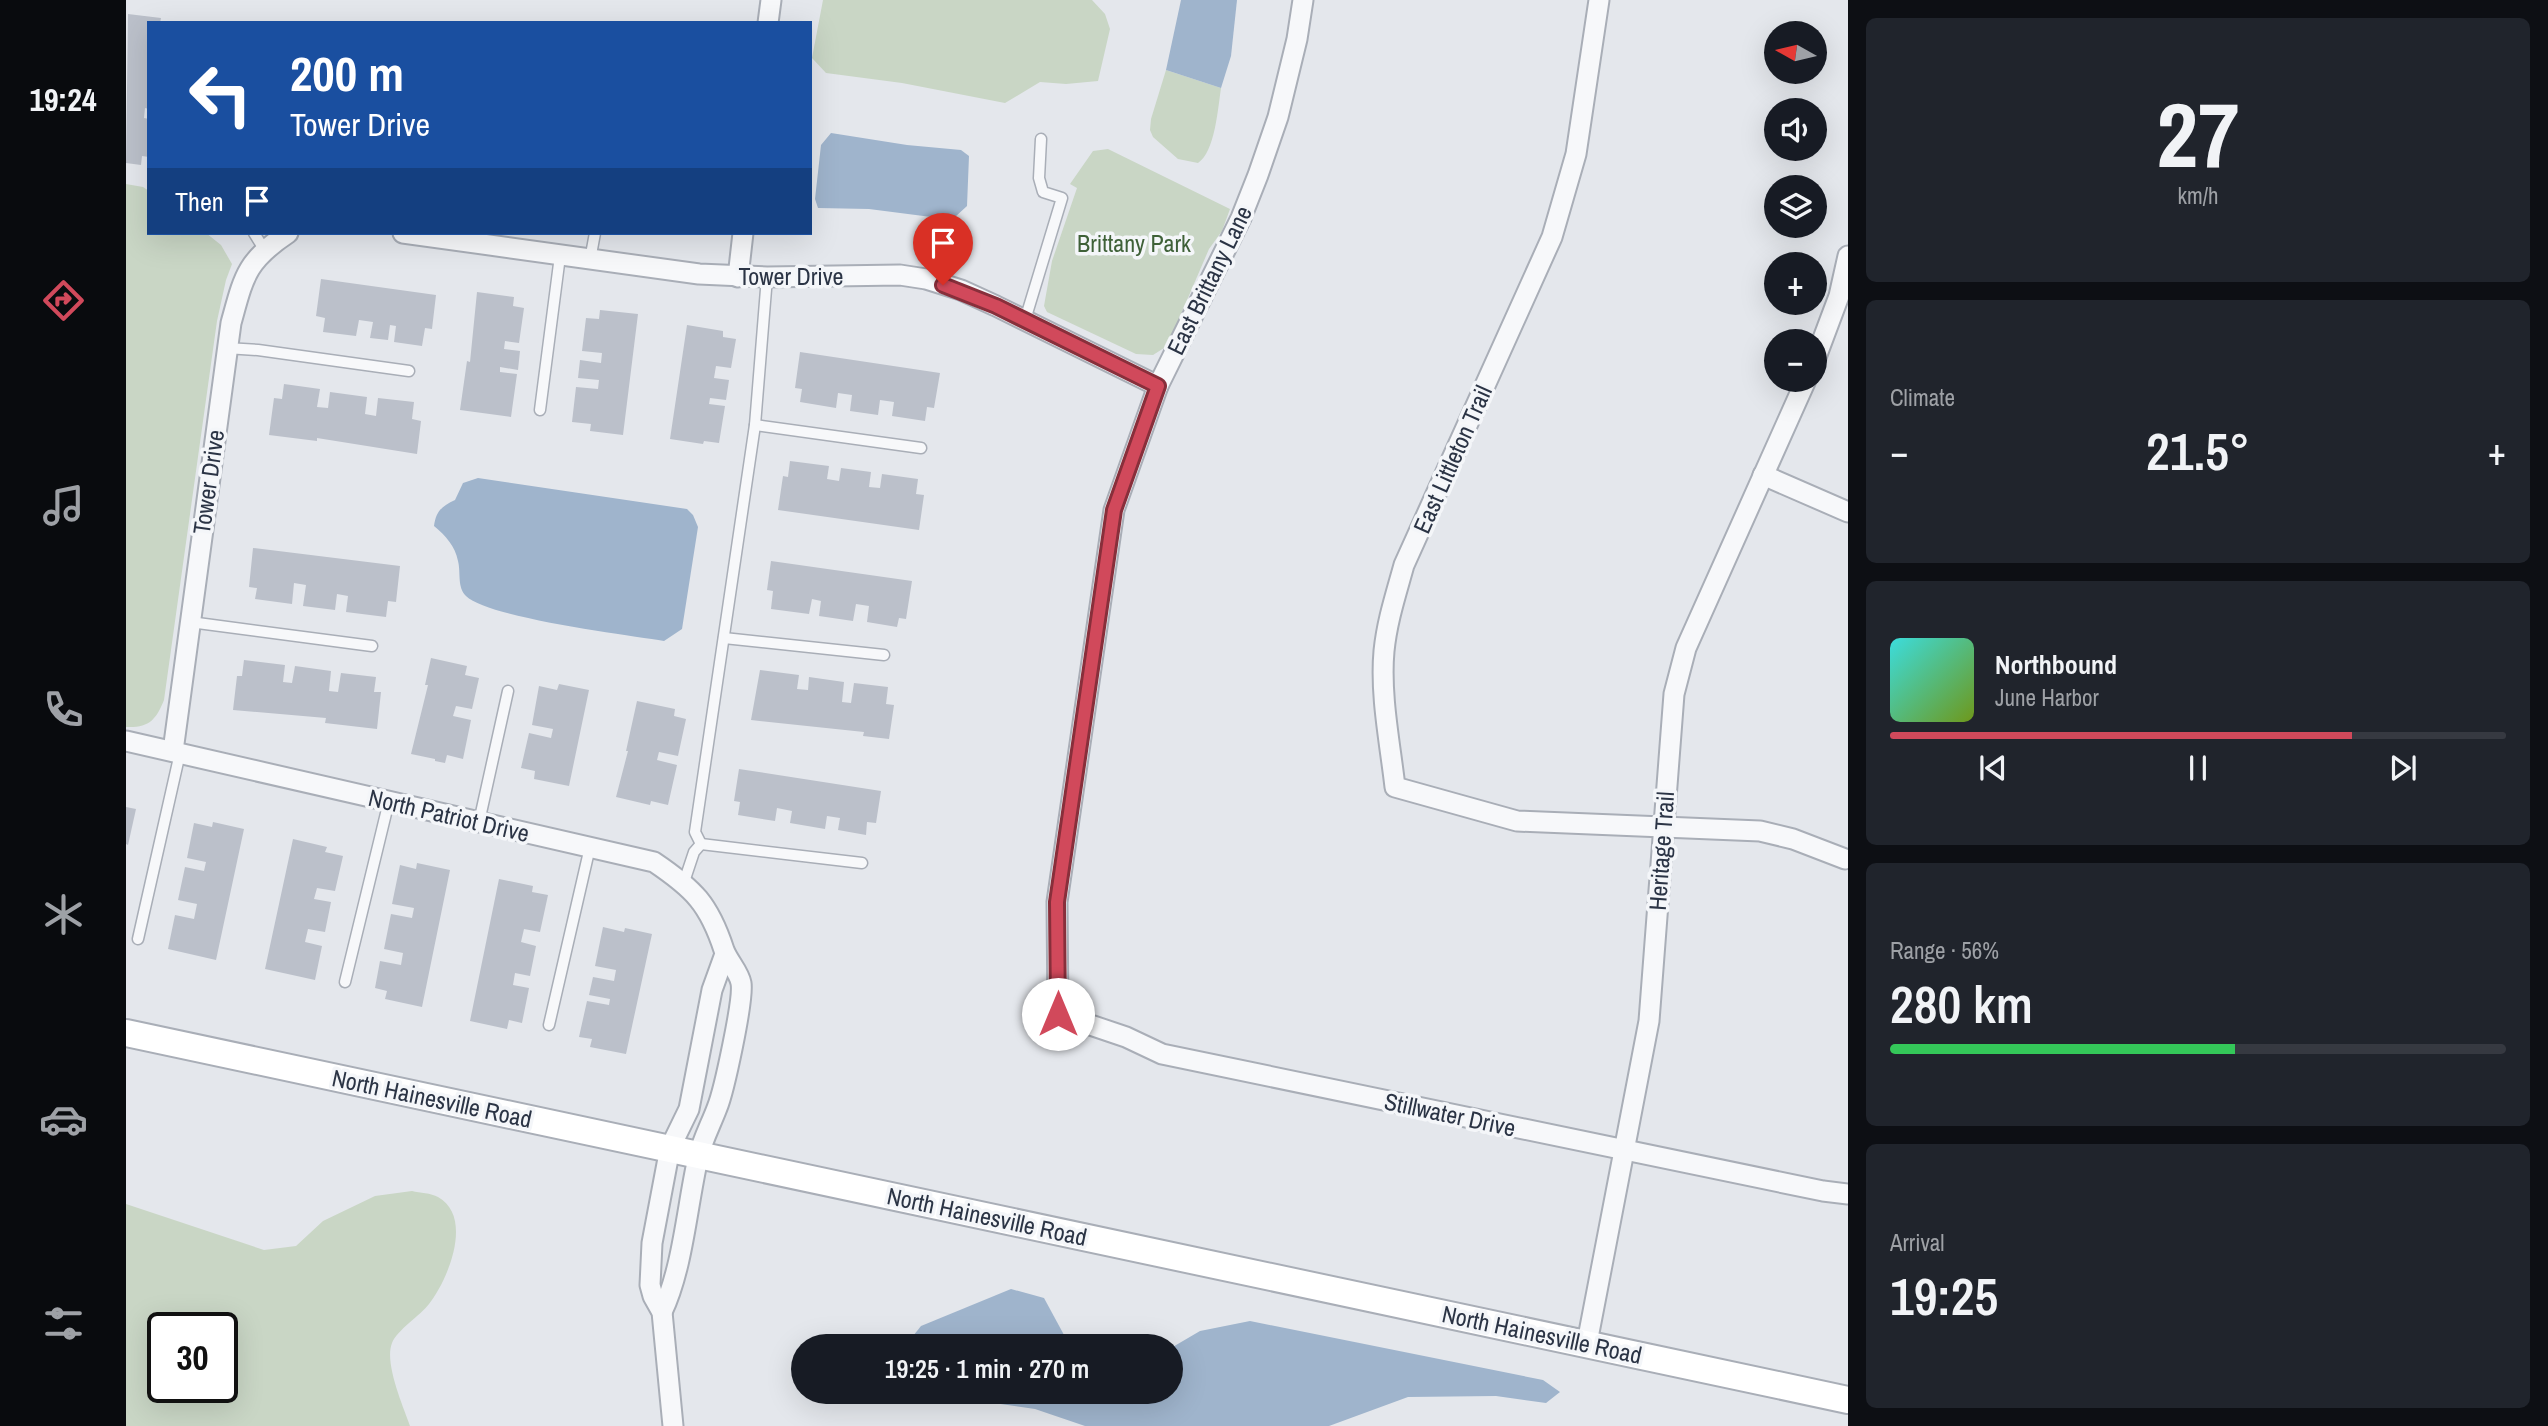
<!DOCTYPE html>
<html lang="en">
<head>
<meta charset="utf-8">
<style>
	:root { --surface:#171b24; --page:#20242c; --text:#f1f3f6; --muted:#9ea1a6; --line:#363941; --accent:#d1495b }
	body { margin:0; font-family:"Archivo Narrow",sans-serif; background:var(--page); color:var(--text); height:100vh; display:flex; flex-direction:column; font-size:26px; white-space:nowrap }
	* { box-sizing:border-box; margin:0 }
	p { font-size:23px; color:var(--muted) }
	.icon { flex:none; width:38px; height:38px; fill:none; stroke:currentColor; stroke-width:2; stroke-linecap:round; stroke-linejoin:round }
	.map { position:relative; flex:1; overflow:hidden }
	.panel { display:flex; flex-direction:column; gap:18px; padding:18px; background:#0d0f14; width:700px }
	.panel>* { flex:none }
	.banner { position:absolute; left:21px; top:21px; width:665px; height:214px; border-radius:0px; box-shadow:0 7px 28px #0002; background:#1a4fa0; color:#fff; overflow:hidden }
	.needle { width:46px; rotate:278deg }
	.controls { position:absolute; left:1638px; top:21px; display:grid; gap:14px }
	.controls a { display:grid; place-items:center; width:63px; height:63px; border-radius:50%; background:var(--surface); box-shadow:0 7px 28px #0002; font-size:35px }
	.speed { position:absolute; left:21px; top:1312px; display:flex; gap:14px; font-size:35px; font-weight:700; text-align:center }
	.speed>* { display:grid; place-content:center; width:91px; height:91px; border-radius:50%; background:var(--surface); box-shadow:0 7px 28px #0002; line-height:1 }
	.speed .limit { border:4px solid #111; border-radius:10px; background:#fff; color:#111 }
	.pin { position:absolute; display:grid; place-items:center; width:60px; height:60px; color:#fff; margin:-72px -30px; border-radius:50% 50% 50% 0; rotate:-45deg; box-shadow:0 0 7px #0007 }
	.pin .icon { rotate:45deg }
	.me { position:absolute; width:77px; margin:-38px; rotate:0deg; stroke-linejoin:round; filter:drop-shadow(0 0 5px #0008) }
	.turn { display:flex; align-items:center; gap:24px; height:147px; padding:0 28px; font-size:32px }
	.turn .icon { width:91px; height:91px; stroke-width:2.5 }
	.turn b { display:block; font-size:49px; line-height:60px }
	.then { display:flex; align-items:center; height:66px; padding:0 28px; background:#0003; gap:14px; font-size:26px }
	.big { font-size:52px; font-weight:600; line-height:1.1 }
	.panel .card { flex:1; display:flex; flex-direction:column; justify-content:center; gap:10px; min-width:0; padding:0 24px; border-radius:10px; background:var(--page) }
	.panel .dial { align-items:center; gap:0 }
	.dial b { font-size:91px; line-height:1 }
	.song { display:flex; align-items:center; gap:21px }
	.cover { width:84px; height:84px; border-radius:10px; background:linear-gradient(135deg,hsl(180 70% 55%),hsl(80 70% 35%)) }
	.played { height:7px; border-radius:4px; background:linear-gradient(90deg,var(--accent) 75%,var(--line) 75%) }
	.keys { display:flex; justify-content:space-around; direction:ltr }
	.heat { display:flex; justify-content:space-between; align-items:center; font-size:38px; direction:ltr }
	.charge { height:10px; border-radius:5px; background:linear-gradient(90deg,#34c759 56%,var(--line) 0) }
	.trip { position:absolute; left:665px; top:1334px; width:392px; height:70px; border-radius:35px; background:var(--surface); box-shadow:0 7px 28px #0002; font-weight:600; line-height:70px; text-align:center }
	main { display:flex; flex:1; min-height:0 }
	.tab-bar { display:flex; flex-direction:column; width:126px; justify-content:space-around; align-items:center; background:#090b0e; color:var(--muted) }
	.tab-bar .icon { width:49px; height:49px }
	.tab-bar .on { color:var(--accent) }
	.tab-bar b { font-size:32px; color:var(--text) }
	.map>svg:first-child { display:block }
	.green { fill:#c9d6c5; fill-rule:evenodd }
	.water { fill:#9fb4cc }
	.building { fill:#bbc0ca }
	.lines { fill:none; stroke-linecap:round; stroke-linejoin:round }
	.lane-casing { stroke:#a9aeb7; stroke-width:13 }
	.street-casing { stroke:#a9aeb7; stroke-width:23 }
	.secondary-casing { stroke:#a9aeb7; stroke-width:30 }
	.lane { stroke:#f7f8fa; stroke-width:10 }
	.street { stroke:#f7f8fa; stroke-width:19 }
	.secondary { stroke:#fff; stroke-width:26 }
	.route-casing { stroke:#882f3b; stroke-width:18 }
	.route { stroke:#d1495b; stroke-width:12 }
	.labels { text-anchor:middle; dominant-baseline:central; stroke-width:7; stroke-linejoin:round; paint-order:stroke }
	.park-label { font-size:24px; fill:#3f6138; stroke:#f4f6f9 }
	.street-label { font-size:24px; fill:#2b3445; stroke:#f4f6f9 }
</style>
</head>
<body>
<main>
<nav class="tab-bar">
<b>19:24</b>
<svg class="icon on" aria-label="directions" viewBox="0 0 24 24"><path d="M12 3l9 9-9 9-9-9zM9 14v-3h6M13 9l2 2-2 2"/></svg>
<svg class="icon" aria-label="music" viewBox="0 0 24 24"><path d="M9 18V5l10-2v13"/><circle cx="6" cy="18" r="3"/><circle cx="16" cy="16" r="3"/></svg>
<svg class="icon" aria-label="phone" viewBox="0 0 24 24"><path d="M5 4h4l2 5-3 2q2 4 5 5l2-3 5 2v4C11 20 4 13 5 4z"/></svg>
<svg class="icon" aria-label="climate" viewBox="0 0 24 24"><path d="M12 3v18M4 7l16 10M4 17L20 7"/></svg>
<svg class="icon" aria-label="car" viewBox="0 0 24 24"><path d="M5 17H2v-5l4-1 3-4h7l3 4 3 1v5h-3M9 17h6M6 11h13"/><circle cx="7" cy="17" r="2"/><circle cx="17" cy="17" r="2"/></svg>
<svg class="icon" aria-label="filters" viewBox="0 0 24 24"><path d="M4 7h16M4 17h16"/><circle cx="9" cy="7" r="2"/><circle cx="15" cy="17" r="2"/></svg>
</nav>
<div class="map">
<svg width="1722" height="1426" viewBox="0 0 1722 1426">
	<rect width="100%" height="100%" fill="#e4e7ec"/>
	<!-- green -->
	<g class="green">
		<path d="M 697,0 L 966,0 L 979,14 L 984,29 L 972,81 L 940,84 L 914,82 L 879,103 L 776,83 L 700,73 L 686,58 Z"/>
		<path d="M 1040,70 L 1095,88 C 1092,108 1089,152 1072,163 L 1052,159 L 1027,137 L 1024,130 L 1025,119 Z"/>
		<path d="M 982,149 L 1104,209 L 1096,231 L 1083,249 L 1049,328 L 1038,348 L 1027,355 L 1010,354 L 921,312 L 918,306 L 926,261 L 951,188 L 944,184 L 967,151 Z"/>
		<path d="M 0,184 L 17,187 L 23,191 L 23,233 L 80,233 L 95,245 L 106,264 L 100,280 L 91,321 L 38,700 C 30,720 23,728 0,727 Z"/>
		<path d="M 286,1191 C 294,1193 305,1193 312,1197 C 348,1217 322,1280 303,1304 C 295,1315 271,1330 266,1343 C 258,1363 277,1406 284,1426 L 0,1426 L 0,1204 L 138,1250 L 170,1246 L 197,1221 L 249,1196 ZM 37,1328 L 96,1328 L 96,1388 L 37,1388 Z"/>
	</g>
	<!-- water -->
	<g class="water">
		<path d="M 1055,0 L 1111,0 L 1105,56 L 1095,88 L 1040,70 Z"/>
		<path d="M 705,133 L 781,145 L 835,150 L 843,156 L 841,206 L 829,217 L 813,218 L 743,209 L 692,208 L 689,199 L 695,145 Z"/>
		<path d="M 352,478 L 561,509 L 567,515 L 572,527 L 556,629 L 538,641 C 501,635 363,618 340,596 C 331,587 335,573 332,561 C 329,546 320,536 308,526 C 310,511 316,506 329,500 L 337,483 Z"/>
		<path d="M 885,1289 L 918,1298 L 944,1346 L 779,1346 L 795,1326 Z"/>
		<path d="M 1124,1321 L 1417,1380 L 1434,1392 L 1420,1403 L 1370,1396 L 1282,1397 L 1203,1426 L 959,1426 L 909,1409 L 847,1400 L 825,1391 L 1045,1391 L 1045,1348 L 1074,1331 Z"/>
	</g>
	<!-- building -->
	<g class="building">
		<path d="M 2,14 L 35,18 L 34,23 L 23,23 L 23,109 L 19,108 L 18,118 L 23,119 L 23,157 L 16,156 L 15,165 L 0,163 Z"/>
		<path d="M 195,279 L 310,295 L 306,329 L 299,328 L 296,346 L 268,342 L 270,326 L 264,325 L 262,340 L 244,338 L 247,322 L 233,320 L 230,336 L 197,332 L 199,318 L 190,316 Z"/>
		<path d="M 351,292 L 388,297 L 387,306 L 398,308 L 393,343 L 379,341 L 378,349 L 394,351 L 392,370 L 374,367 L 374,372 L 391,374 L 385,417 L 334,410 L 341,361 L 344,362 Z"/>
		<path d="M 474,310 L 512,314 L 497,435 L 464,431 L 465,424 L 446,422 L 450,387 L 472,389 L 473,380 L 452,378 L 454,360 L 475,363 L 476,353 L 456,351 L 460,318 L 473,319 Z"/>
		<path d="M 561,325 L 597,331 L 597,337 L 610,339 L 605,368 L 590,366 L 588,378 L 603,380 L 600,400 L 584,398 L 583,404 L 599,406 L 593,443 L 578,441 L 577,444 L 544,439 Z"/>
		<path d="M 674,352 L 814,373 L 808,408 L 801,407 L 799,421 L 766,416 L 768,402 L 754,400 L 752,415 L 724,411 L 726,395 L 712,393 L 710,408 L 674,402 L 676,389 L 669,388 Z"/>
		<path d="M 158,384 L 194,389 L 191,407 L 202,408 L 204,392 L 241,397 L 239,414 L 250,416 L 252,398 L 288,402 L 286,419 L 295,421 L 291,454 L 191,438 L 191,441 L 143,435 L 148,398 L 156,399 Z"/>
		<path d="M 664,461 L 703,466 L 701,479 L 713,481 L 715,468 L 745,472 L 743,487 L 754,488 L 756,474 L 792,479 L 790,494 L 798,495 L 793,530 L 652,510 L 657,476 L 662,477 Z"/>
		<path d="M 127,548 L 274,566 L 270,602 L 262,601 L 260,617 L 220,612 L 222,596 L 211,594 L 209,610 L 177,606 L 180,585 L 168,583 L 166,604 L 129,599 L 131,588 L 123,587 Z"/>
		<path d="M 645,561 L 786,581 L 780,619 L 773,618 L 771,627 L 741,622 L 743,606 L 730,604 L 727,621 L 693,616 L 695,601 L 686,599 L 683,614 L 645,609 L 647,591 L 641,590 Z"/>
		<path d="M 305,658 L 341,666 L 339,675 L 353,678 L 346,709 L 330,706 L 327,716 L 345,720 L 337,759 L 321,755 L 319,763 L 309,761 L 309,759 L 285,754 L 302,685 L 299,685 Z"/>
		<path d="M 118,660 L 159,665 L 157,682 L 166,683 L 169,666 L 205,671 L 203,691 L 212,692 L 215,673 L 250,677 L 248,692 L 255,692 L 251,729 L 199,723 L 200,718 L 107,710 L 111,676 L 116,676 Z"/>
		<path d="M 634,670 L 673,675 L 671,689 L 682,690 L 683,677 L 718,682 L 716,702 L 725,703 L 728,683 L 762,687 L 760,704 L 768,705 L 763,739 L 737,736 L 738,732 L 625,720 Z"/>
		<path d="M 433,684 L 463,690 L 443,786 L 408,779 L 409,771 L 395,768 L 403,733 L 425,738 L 427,729 L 406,725 L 413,686 L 431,690 Z"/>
		<path d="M 511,701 L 549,709 L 548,716 L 560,719 L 552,756 L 533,752 L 531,760 L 551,765 L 542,805 L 525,801 L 524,805 L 490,797 L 502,751 L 500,751 Z"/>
		<path d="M 613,769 L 755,791 L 750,823 L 741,822 L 740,835 L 712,830 L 714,818 L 701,816 L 699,829 L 664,823 L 666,811 L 651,808 L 649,821 L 612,815 L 614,802 L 608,801 Z"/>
		<path d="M 0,807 L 10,809 L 2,845 L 0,844 Z"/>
		<path d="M 87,822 L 118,829 L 90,960 L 42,949 L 49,915 L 68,919 L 71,904 L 52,900 L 59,867 L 78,871 L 80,862 L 61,858 L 68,823 L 86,827 Z"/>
		<path d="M 167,839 L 201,847 L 199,852 L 217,856 L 209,891 L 191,888 L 188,899 L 205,902 L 199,932 L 182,929 L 179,942 L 196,946 L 189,980 L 139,969 Z"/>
		<path d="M 291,863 L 324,870 L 296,1007 L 259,999 L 261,991 L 249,988 L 254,961 L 275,965 L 277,953 L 258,949 L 265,914 L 286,918 L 288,908 L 266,904 L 274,865 L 290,869 Z"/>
		<path d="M 373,879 L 407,886 L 406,892 L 422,895 L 414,932 L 398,929 L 395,942 L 410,946 L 404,976 L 389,973 L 387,985 L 403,988 L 396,1023 L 383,1020 L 381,1029 L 344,1021 Z"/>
		<path d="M 477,927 L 498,932 L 499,928 L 526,934 L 500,1054 L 464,1047 L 466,1039 L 453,1037 L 461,1001 L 483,1005 L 484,999 L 463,995 L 467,977 L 488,981 L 490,970 L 469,966 Z"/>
	</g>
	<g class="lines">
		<defs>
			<g id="lane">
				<path d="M 128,233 L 138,249"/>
				<path d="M 464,260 L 469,233"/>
				<path d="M 899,320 L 936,198 L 917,192 L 913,178 L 915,139"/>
				<path d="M 100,348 L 132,350 L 283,371"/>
				<path d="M 414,410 L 434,256"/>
				<path d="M 629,425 L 795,448"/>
				<path d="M 64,622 L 246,646"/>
				<path d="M 598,638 L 758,655"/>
				<path d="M 353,822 L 382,691"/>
				<path d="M 575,844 L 736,863"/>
				<path d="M 558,882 L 568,852 L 575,844 L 569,832 L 629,425 L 641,277"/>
				<path d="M 12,939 L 54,753"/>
				<path d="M 219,982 L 263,801"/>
				<path d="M 423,1025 L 464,847"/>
			</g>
			<g id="street">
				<path d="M 1177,0 L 1171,39 L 1152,117 L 1132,175 L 1115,218 L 1032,386 L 988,510 L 931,902 L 932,1014 L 1000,1037 L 1036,1054 L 1697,1191 L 1722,1194"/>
				<path d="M 1473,0 L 1450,154 L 1426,237 L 1278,565 C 1270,594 1261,621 1258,651 C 1254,695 1264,743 1269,787 L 1391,821 L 1634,831 L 1667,839 L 1719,859"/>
				<path d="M 642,23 L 645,0"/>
				<path d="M 277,233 L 573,274 L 641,277 L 774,275 L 800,279 L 835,290 L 870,306 L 1032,386"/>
				<path d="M 612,277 L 617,233"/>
				<path d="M 1689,360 L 1713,296 L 1722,256"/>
				<path d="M 1637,475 L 1722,512"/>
				<path d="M 0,741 L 528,862 C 568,889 583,904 598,950 C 602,961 613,972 615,983 C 618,999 598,1091 591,1108 C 585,1124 576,1141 572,1158 C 561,1206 557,1268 536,1312"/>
				<path d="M 47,751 L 105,323 C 118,276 120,261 162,233"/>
				<path d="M 1461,1343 L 1523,1021 L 1548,694 L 1560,648 L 1680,380"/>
				<path d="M 547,1426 L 536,1312 L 527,1296 L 524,1285 L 526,1243 L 544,1148 L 563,1109 L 586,990 L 599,954"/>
			</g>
			<path id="secondary" d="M 0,1033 L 1722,1400"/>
		</defs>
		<!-- lane casing -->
		<use href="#lane" class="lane-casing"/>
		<!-- street casing -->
		<use href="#street" class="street-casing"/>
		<!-- secondary casing -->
		<use href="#secondary" class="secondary-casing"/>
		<!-- lane -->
		<use href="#lane" class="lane"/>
		<!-- street -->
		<use href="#street" class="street"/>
		<!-- secondary -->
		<use href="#secondary" class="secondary"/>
	</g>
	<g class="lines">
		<defs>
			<path id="route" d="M 817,285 L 870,306 L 1032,386 L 988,510 L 931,902 L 932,1014"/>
		</defs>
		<!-- route casing -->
		<use href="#route" class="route-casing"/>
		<!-- route -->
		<use href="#route" class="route"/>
	</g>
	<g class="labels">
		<!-- park labels -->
		<g class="park-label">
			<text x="1008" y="243">Brittany Park</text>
		</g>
		<!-- street labels -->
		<g class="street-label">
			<text x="665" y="276">Tower Drive</text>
			<text transform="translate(1083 280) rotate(-64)">East Brittany Lane</text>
			<text transform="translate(1326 459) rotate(-66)">East Littleton Trail</text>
			<text transform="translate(82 482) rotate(-82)">Tower Drive</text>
			<text transform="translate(323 815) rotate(13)">North Patriot Drive</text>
			<text transform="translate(1535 851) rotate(-86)">Heritage Trail</text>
			<text transform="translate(306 1098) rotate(12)">North Hainesville Road</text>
			<text transform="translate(1324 1114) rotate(12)">Stillwater Drive</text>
			<text transform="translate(861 1216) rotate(12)">North Hainesville Road</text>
			<text transform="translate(1416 1334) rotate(12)">North Hainesville Road</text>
		</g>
	</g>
</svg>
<div class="controls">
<a><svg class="needle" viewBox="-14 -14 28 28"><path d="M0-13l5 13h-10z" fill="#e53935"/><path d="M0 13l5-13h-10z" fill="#9ea1a6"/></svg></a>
<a><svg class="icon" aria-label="sound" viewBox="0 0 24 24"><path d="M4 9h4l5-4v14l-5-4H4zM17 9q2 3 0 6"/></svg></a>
<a><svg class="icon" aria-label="layers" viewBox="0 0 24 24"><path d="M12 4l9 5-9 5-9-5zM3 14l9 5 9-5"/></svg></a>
<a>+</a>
<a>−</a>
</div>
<div class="speed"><div class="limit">30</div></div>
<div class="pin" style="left:817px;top:285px;background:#d93025"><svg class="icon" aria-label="arrive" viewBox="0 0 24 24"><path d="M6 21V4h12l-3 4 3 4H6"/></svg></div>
<svg class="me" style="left:932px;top:1014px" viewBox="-20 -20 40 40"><circle r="19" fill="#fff"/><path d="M0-13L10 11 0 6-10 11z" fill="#d1495b"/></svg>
<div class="trip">19:25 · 1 min · 270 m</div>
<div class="banner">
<div class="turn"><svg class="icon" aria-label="left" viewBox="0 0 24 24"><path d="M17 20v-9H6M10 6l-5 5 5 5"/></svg><div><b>200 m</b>Tower Drive</div></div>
<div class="then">Then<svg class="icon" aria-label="arrive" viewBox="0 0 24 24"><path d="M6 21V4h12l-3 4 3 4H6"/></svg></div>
</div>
</div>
<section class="panel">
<div class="card dial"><b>27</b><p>km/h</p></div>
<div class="card"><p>Climate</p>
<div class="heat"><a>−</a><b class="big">21.5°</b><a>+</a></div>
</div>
<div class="card">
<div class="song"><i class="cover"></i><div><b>Northbound</b><p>June Harbor</p></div></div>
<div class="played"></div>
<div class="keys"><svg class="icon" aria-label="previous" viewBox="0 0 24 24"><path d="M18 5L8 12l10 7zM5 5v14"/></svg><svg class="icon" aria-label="pause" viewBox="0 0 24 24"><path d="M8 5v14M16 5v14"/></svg><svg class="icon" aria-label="next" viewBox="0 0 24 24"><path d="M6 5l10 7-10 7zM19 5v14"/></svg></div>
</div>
<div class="card"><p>Range · 56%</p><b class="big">280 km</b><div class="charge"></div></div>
<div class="card"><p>Arrival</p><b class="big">19:25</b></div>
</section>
</main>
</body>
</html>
